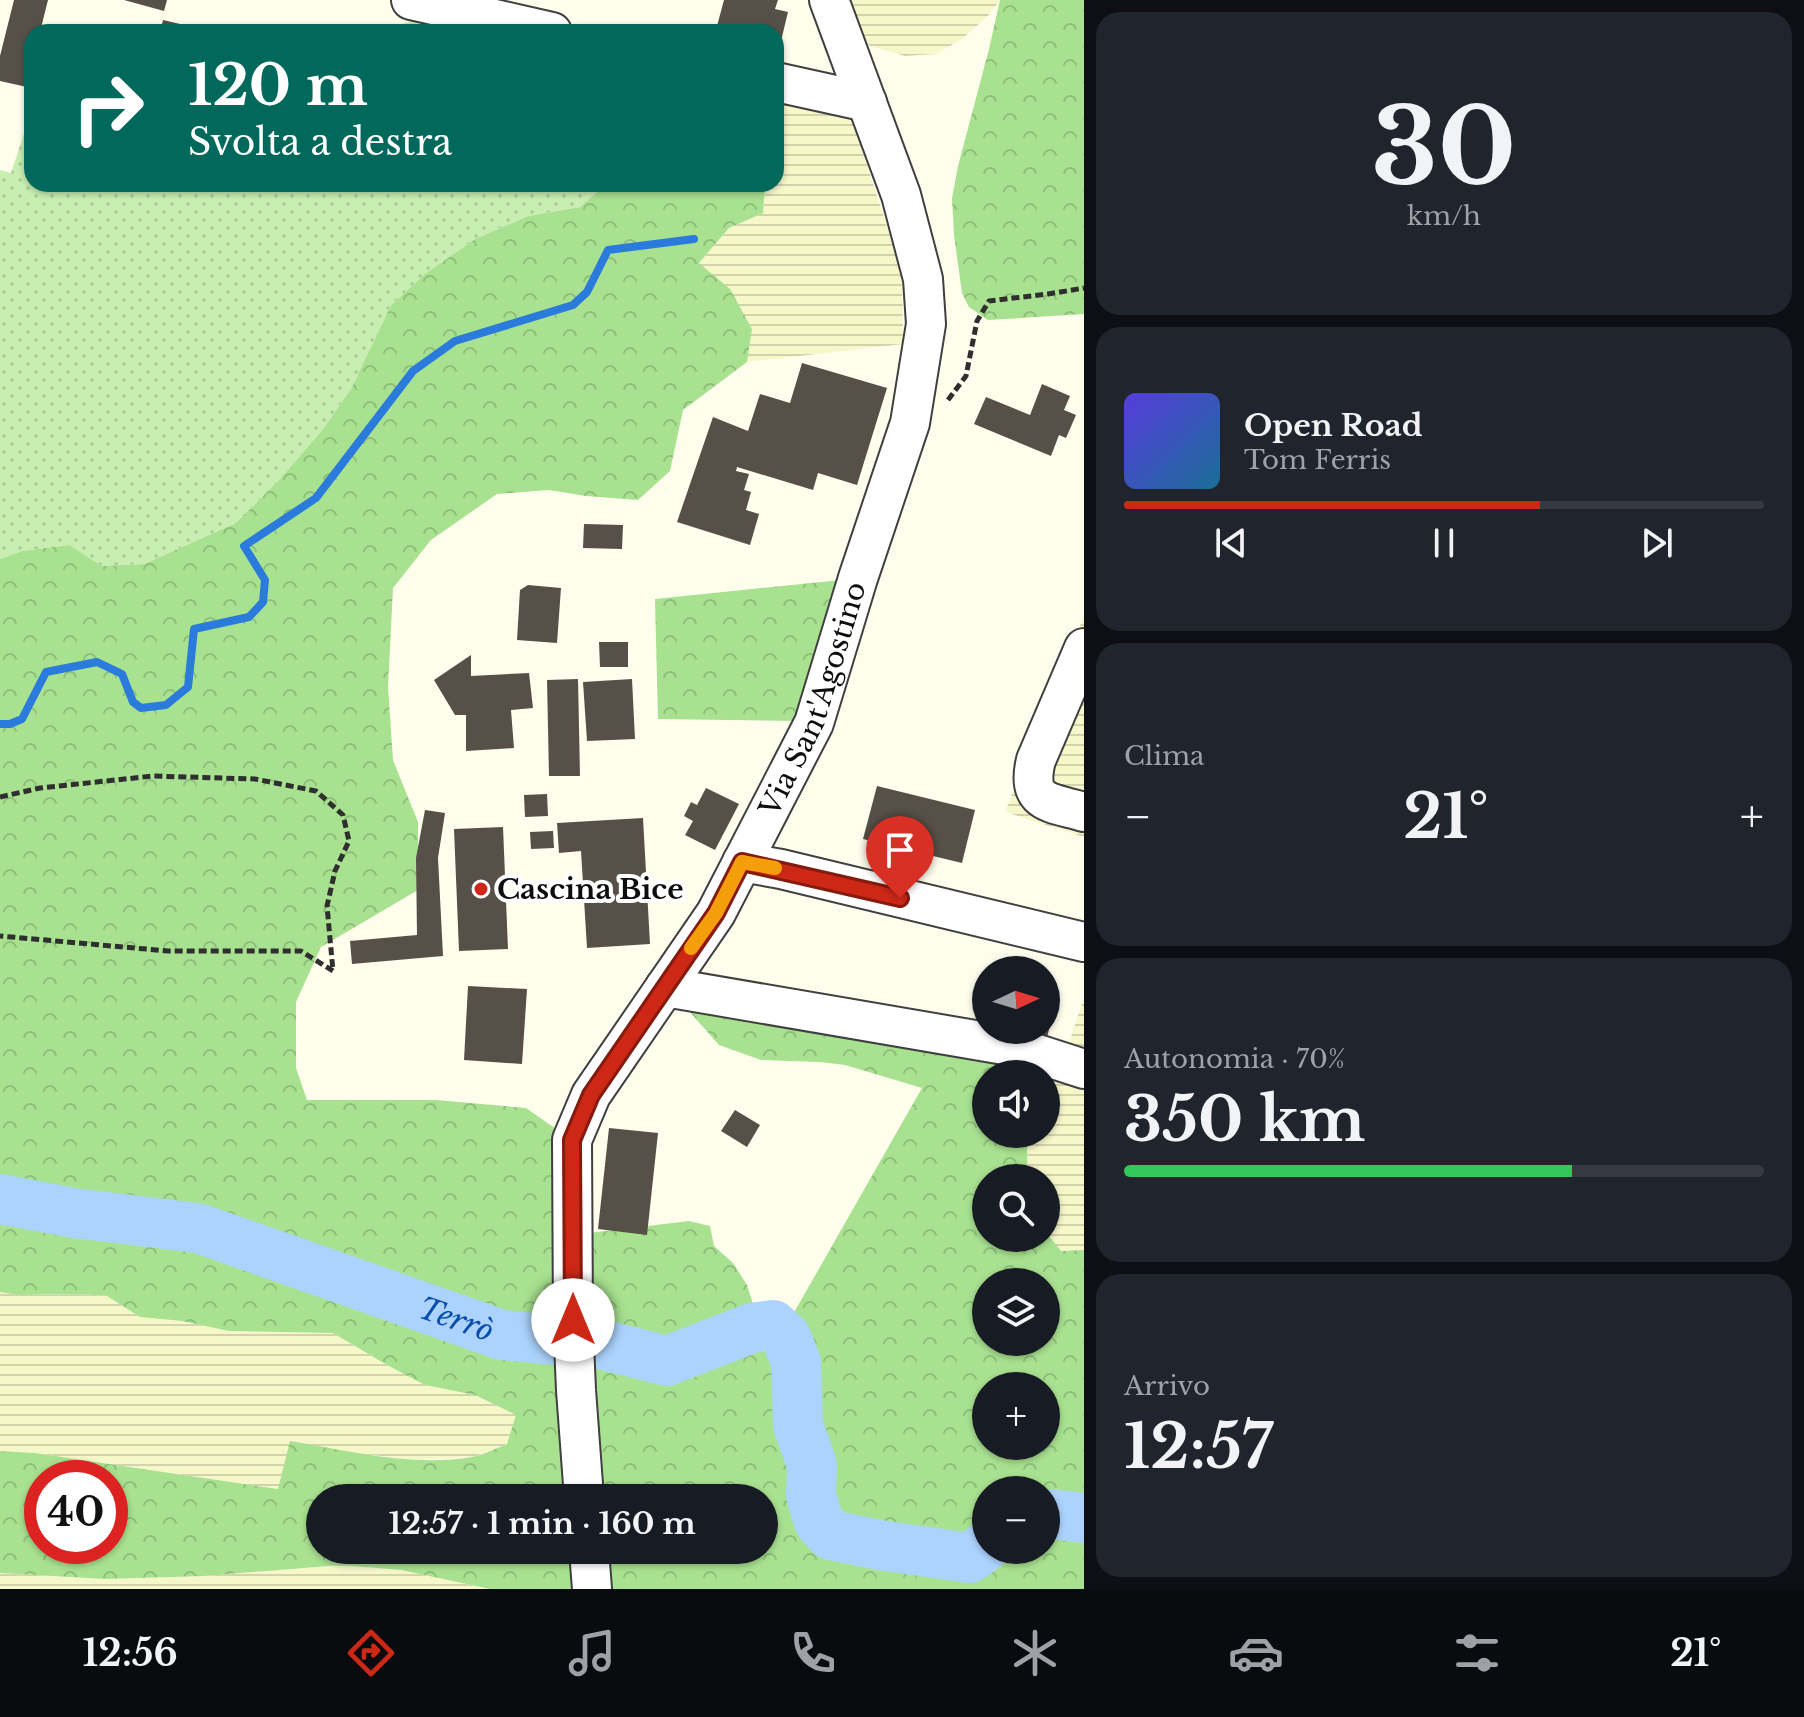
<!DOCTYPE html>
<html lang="it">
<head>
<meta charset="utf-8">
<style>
	:root { --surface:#171b24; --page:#20242c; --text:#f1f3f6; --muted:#9ea1a6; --line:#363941; --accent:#cd2816 }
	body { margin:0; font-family:"Libre Baskerville",serif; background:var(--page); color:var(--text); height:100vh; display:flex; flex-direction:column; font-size:30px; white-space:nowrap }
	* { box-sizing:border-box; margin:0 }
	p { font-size:26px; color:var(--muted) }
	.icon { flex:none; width:44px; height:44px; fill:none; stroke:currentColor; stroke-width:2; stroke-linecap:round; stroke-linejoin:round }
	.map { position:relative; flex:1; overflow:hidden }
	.details { display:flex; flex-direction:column; gap:12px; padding:12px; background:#0d0f14; width:720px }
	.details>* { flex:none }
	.top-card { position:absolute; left:24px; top:24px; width:760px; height:168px; border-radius:24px; box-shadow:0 2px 6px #0004; background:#00695c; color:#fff; overflow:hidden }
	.needle { width:52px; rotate:86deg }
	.buttons { position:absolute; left:972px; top:956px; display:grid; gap:16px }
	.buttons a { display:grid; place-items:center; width:88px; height:88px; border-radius:50%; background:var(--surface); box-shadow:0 2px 6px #0004; font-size:40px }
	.speed { position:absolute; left:24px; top:1460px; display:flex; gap:16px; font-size:40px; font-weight:700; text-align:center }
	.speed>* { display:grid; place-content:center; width:104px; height:104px; border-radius:50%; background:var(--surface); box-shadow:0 2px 6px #0004; line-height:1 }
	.speed .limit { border:12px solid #d22; background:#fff; color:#111 }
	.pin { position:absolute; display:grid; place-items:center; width:68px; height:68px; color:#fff; margin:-82px -34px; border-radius:50% 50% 50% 0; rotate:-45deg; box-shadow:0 0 8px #0007 }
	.pin .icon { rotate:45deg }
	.me { position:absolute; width:88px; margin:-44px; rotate:0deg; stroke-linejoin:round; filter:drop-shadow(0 0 6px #0008) }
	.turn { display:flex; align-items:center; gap:28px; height:168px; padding:0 32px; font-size:36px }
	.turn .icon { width:104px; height:104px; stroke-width:2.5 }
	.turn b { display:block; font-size:56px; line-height:68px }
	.big { font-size:60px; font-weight:700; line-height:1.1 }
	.details .tile { flex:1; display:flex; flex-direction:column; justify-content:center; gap:12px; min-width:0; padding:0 28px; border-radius:24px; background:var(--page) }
	.details .dial { align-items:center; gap:0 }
	.dial b { font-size:104px; line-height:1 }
	.song { display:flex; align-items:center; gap:24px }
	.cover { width:96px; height:96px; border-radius:12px; background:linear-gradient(135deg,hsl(250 70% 55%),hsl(200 70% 35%)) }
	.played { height:8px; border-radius:4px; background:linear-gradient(90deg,var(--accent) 65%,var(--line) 65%) }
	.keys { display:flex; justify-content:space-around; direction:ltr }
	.heat { display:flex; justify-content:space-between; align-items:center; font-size:44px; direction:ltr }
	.charge { height:12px; border-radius:6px; background:linear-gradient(90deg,#34c759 70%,var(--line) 0) }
	.trip { position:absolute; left:306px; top:1484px; width:472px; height:80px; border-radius:40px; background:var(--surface); box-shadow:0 2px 6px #0004; font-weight:700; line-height:80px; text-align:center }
	.tabs { display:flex; height:128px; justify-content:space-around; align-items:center; background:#090b0e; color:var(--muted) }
	.tabs .icon { width:56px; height:56px }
	.tabs .on { color:var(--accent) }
	.tabs b { font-size:36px; color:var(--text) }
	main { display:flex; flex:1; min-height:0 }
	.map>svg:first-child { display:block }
	.farmland { fill:url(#farmland-rules) }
	.grass { fill:url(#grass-dots) }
	.forest { fill:url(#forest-crowns); fill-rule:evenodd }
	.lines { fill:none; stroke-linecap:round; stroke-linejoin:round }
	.stream { stroke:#2a7bdc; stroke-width:8 }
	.river { stroke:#acd3fd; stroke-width:50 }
	.building { fill:#575048 }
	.minor-casing { stroke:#404040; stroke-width:42 }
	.path { stroke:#2f2f2f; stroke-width:5; stroke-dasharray:8 4; stroke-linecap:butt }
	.minor { stroke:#fff; stroke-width:38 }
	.route-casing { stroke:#851a0e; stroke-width:20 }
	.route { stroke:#cd2816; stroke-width:14 }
	.slow { stroke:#f59e0b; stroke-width:14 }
	.poi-dot { fill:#cd2816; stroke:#fff; stroke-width:3 }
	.labels { text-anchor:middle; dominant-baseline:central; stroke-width:8; stroke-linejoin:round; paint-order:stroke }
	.street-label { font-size:28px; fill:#0d0d0d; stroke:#fff }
	.poi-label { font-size:28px; font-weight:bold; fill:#0d0d0d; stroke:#fff; text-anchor:start }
	.water-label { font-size:30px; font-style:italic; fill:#094dad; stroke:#fff }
</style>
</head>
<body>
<main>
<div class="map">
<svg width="1084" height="1589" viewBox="0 0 1084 1589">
	<defs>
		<pattern id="farmland-rules" width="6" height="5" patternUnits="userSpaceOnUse" patternTransform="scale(2)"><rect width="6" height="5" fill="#f6f8ca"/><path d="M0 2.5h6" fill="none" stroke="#d2d3ac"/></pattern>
		<pattern id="grass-dots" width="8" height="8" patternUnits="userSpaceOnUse" patternTransform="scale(2)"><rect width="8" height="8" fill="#c9eeb2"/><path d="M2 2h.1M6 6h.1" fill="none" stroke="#abcb98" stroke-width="1.8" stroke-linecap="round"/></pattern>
		<pattern id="forest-crowns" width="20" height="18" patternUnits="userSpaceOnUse" patternTransform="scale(2)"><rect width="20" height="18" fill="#a8e190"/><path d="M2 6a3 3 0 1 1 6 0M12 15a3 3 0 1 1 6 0" fill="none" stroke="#8fc07b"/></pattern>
	</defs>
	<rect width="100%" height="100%" fill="#fffeed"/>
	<!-- farmland -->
	<g class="farmland">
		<path d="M 839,0 L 1000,0 L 988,16 L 962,39 L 936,54 L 905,56 L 870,46 L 850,28 Z"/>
		<path d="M 776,95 L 850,113 L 896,254 L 902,281 L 903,344 L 747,362 L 752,328 L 699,263 L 729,228 L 763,213 L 765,187 L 763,184 L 776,184 Z"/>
		<path d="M 1084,616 L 1084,837 L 1005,812 Z"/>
		<path d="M 1084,997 L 1084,1250 L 1060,1251 L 1046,1232 L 1046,1178 L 1029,1178 L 1027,1149 L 1029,1134 L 1046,1134 L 1046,1074 L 1059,1073 Z"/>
		<path d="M 0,1292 L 17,1295 L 82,1294 L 107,1296 L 140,1317 L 182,1321 L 229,1331 L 333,1333 L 387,1365 L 425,1385 L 475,1395 L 517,1415 L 507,1444 L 474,1457 L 418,1460 L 371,1455 L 278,1489 L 35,1453 L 0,1451 Z"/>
		<path d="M 341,1565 L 401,1570 L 490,1589 L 0,1589 L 0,1573 L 105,1579 L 204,1576 Z"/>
	</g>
	<!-- grass -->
	<g class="grass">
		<path d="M 420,19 L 492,32 L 374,32 Z"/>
		<path d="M 32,109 L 32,184 L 606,184 L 580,207 L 528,216 L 475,239 L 425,274 L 391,305 L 351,389 L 323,429 L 281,478 L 236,523 L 144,564 L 102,566 L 68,545 L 22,551 L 0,559 L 0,170 L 11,173 Z"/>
	</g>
	<!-- forest -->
	<g class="forest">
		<path d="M 1000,0 L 1084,0 L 1084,314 L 988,320 L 969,307 L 962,293 L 954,235 L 952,198 L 958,166 L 989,49 Z"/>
		<path d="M 606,184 L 763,184 L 765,187 L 763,213 L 729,228 L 699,263 L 730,289 L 752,329 L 747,362 L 683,410 L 670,471 L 638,500 L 586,496 L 549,490 L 497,494 L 431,540 L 393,588 L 388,687 L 393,760 L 418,822 L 418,890 L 321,947 L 296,1002 L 296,1068 L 307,1100 L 436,1100 L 526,1108 L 563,1134 L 572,1498 L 320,1498 L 320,1550 L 575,1550 L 577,1589 L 490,1589 L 401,1570 L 341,1565 L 204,1576 L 105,1579 L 0,1573 L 0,1451 L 35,1453 L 278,1489 L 290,1441 C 350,1451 412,1467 472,1457 C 484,1455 496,1448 507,1444 L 516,1415 L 475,1395 L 425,1385 L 387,1365 L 333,1333 L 229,1331 L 182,1321 L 140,1317 L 107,1296 L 82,1294 L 17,1295 L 0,1292 L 0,559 L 22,551 L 69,545 L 102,566 L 144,564 L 236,523 L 281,478 L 323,429 L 351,389 L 391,305 L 425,274 L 475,239 L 528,216 L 580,207 ZM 42,1478 L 110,1478 L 110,1546 L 42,1546 Z"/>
		<path d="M 841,580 L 797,721 L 658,719 L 655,599 Z"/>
		<path d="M 709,980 L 1042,1074 L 986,1074 L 986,1134 L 1029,1134 L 1027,1149 L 1028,1178 L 986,1178 L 986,1238 L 1046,1238 L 1046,1232 L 1061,1251 L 1084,1250 L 1084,1589 L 612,1589 L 608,1550 L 764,1550 L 764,1498 L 603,1498 L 592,1388 L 589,1233 L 689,1221 L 710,1226 L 714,1246 L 733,1263 L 747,1285 L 754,1307 L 773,1316 L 792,1316 L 922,1088 L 845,1065 L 820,1062 L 761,1060 L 719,1045 L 689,1011 L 698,994 ZM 986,1282 L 1046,1282 L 1046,1342 L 986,1342 ZM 986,1386 L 1046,1386 L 1046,1446 L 986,1446 ZM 986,1490 L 1046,1490 L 1046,1550 L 986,1550 Z"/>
	</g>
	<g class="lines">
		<!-- stream -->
		<path class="stream" d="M 0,724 L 10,724 L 22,719 L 46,672 L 97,662 L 122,674 L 133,702 L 141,708 L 166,705 L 188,687 L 194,629 L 249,617 L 263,602 L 265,580 L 244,546 L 316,498 L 413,371 L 455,341 L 573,305 L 587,292 L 608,250 L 694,239"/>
		<!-- river -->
		<g class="river">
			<path id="s1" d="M 0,1199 L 74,1213 L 198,1228 L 502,1335 L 600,1344 L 667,1361 L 752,1328 L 773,1325 L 786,1337 L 796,1362 L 798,1425 L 812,1465 L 811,1495 L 819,1522 L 831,1535 L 879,1545 L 970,1558 L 986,1546"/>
			<path d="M 1046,1515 L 1051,1514 L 1084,1518"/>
		</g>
	</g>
	<!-- building -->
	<g class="building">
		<path d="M 14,0 L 48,0 L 40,32 L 32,32 L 32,66 L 27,87 L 0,81 L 0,56 Z"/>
		<path d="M 124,0 L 167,0 L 164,11 Z"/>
		<path d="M 724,0 L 778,0 L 775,9 L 788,12 L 781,41 L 776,40 L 776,32 L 742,32 L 717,26 Z"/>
		<path d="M 163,20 L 180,24 L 178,32 L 160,32 Z"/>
		<path d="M 802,363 L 887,388 L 857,485 L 818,473 L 813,490 L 737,467 L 736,471 L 749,474 L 744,490 L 751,492 L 746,510 L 759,514 L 750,545 L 677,522 L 713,417 L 748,431 L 760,394 L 790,403 Z"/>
		<path d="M 1042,384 L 1070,396 L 1064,410 L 1076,415 L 1066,438 L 1059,435 L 1051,456 L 974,424 L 986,397 L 1030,415 Z"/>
		<path d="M 584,524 L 623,525 L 622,549 L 583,548 Z"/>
		<path d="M 528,585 L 561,588 L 557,643 L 517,640 L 520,590 Z"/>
		<path d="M 599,642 L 628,642 L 628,667 L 600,667 Z"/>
		<path d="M 471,655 L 471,676 L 529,673 L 533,708 L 511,710 L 514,748 L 466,751 L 466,715 L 455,715 L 434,680 Z"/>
		<path d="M 578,679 L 580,776 L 549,776 L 547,680 Z"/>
		<path d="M 632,679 L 635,739 L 587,741 L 583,682 Z"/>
		<path d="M 877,786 L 975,810 L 962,863 L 863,839 Z"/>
		<path d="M 706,788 L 739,804 L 715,850 L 685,835 L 693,821 L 684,816 L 691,802 L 697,805 Z"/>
		<path d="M 547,794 L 548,816 L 525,817 L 524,795 Z"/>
		<path d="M 425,810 L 445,813 L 438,858 L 443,956 L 352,964 L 350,941 L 417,935 L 416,858 Z"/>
		<path d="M 643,818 L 650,944 L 587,948 L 581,851 L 559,853 L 557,823 Z"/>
		<path d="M 503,827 L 508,949 L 459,951 L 454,829 Z"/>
		<path d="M 553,831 L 554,848 L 531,849 L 530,832 Z"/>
		<path d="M 468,986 L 527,989 L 522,1064 L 464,1060 Z"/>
		<path d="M 1046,994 L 1058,998 L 1045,1044 L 1003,1030 L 1046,1030 Z"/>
		<path d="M 735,1110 L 760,1125 L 747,1147 L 721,1131 Z"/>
		<path d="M 609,1128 L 658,1133 L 647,1235 L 598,1229 Z"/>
	</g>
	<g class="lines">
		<defs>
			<g id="minor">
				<path d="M 411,0 L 552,32"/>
				<path d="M 776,82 L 867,102"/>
				<path d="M 1084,648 L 1036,760 C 1025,804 1050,802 1084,812"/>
				<path d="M 742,862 L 781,869 L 1084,942"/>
				<path d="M 665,987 L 1016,1047 L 1084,1069"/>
				<path id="s2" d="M 584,1498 L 576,1390 L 573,1320 L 572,1140 L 591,1095 L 716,913 L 814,723 L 858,578 L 910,423 L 926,324 L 923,279 L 901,195 L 829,0"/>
				<path d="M 589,1550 L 592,1589"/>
			</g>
		</defs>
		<!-- minor casing -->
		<use href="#minor" class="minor-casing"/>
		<!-- path -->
		<g class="path">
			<path d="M 948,400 L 966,376 L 977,321 L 989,301 L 1048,294 L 1084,288"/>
			<path d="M 0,797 L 40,788 L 153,776 L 255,779 L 316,791 L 343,815 L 349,841 L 335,871 L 327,906 L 333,971 L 301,951 L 168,951 L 0,936"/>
		</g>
		<!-- minor -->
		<use href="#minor" class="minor"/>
	</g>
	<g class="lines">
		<defs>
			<path id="route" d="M 573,1320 L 572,1140 L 591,1095 L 716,913 L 742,862 L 900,898"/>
		</defs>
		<!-- route casing -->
		<use href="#route" class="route-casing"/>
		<!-- route -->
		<use href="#route" class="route"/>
		<!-- slow -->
		<path class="slow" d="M 691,948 L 716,913 L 742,862 L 775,868"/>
	</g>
	<!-- markers -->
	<circle class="poi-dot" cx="481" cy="889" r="8"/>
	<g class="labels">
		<!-- street labels -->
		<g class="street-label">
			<text stroke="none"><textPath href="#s2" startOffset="864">Via Sant'Agostino</textPath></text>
		</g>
		<!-- poi labels -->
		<g class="poi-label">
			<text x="497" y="889">Cascina Bice</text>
		</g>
		<!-- water labels -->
		<g class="water-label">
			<text stroke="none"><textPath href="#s1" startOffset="474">Terrò</textPath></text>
		</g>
	</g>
</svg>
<div class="buttons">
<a><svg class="needle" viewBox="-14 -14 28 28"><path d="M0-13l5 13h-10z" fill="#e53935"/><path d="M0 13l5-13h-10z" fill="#9ea1a6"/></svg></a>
<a><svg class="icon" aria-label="sound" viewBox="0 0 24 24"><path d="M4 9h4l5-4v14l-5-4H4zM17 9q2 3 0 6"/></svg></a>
<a><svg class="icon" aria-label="search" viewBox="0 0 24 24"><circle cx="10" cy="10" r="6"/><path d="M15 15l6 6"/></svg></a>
<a><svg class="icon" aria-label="layers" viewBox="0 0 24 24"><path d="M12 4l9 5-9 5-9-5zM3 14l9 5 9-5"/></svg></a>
<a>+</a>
<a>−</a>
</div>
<div class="speed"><div class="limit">40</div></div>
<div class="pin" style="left:900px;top:898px;background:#d93025"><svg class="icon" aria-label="arrive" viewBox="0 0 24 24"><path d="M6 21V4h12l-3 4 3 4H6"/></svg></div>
<svg class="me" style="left:573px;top:1320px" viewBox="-20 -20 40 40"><circle r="19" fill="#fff"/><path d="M0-13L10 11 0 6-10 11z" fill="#cd2816"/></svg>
<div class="trip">12:57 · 1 min · 160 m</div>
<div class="top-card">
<div class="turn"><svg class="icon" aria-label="right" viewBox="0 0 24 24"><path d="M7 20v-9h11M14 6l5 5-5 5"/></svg><div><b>120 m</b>Svolta a destra</div></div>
</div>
</div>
<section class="details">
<div class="tile dial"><b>30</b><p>km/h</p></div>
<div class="tile">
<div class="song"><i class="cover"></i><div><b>Open Road</b><p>Tom Ferris</p></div></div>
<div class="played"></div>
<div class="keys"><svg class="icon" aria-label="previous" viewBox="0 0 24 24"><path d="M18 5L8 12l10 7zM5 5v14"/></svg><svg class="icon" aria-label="pause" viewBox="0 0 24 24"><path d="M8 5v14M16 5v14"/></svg><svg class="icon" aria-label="next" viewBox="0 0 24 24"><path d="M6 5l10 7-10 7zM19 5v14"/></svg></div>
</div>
<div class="tile"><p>Clima</p>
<div class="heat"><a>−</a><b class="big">21°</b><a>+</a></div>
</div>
<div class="tile"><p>Autonomia · 70%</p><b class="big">350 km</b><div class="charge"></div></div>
<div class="tile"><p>Arrivo</p><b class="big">12:57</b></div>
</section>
</main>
<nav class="tabs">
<b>12:56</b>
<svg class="icon on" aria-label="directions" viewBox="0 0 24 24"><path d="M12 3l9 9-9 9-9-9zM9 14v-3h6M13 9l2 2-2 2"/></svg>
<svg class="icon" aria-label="music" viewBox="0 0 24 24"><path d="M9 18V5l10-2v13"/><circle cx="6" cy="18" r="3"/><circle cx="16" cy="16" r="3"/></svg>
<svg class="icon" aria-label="phone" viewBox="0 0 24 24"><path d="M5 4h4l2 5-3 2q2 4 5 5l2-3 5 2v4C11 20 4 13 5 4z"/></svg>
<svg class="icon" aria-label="climate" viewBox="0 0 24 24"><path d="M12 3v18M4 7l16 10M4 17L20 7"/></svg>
<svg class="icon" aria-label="car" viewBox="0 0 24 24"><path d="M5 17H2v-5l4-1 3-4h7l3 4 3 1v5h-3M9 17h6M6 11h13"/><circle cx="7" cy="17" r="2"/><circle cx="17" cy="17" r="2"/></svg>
<svg class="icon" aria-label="filters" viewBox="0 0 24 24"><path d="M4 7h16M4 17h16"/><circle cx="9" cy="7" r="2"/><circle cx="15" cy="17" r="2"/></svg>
<b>21°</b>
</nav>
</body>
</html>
